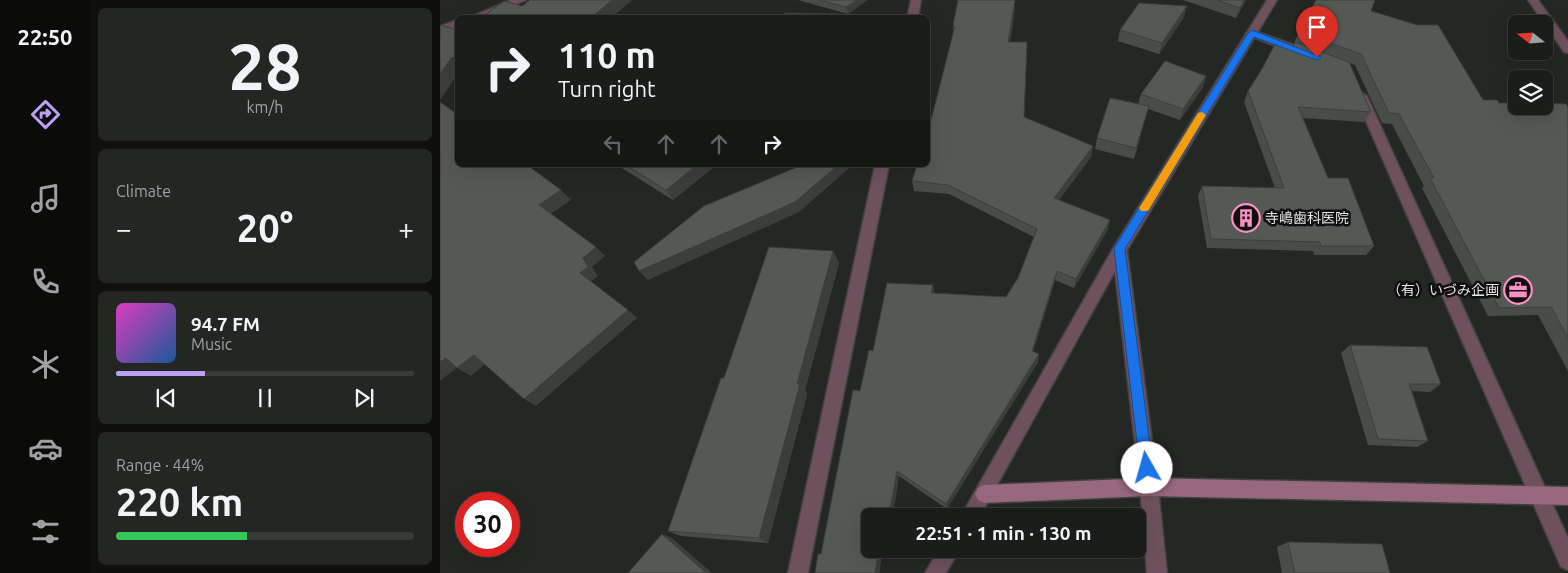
<!DOCTYPE html>
<html lang="en">
<head>
<meta charset="utf-8">
<style>
	:root { --surface:#1b1d1a; --page:#242623; --text:#f1f3f6; --muted:#a0a2a2; --line:#393b39; --accent:#bca0f2 }
	body { margin:0; font-family:Ubuntu,"Noto Sans JP",sans-serif; background:var(--page); color:var(--text); height:100vh; display:flex; flex-direction:column; font-size:19px; white-space:nowrap }
	* { box-sizing:border-box; margin:0 }
	p { font-size:16px; color:var(--muted) }
	.icon { flex:none; width:28px; height:28px; fill:none; stroke:currentColor; stroke-width:2; stroke-linecap:round; stroke-linejoin:round }
	.map { position:relative; flex:1; overflow:hidden }
	.side { display:flex; flex-direction:column; gap:8px; padding:8px; background:#0f100e; width:350px }
	.side>* { flex:none }
	.guide { position:absolute; left:15px; top:15px; width:475px; height:152px; border-radius:8px; box-shadow:0 5px 20px #0002,0 0 0 1px var(--line); background:#1b1d1a; color:var(--text); overflow:hidden }
	.needle { width:32px; rotate:287deg }
	.controls { position:absolute; left:1068px; top:15px; display:grid; gap:10px }
	.controls a { display:grid; place-items:center; width:45px; height:45px; border-radius:8px; background:var(--surface); box-shadow:0 5px 20px #0002,0 0 0 1px var(--line); font-size:25px }
	.speed { position:absolute; left:15px; top:492px; display:flex; gap:10px; font-size:25px; font-weight:700; text-align:center }
	.speed>* { display:grid; place-content:center; width:65px; height:65px; border-radius:50%; background:var(--surface); box-shadow:0 5px 20px #0002,0 0 0 1px var(--line); line-height:1 }
	.speed .limit { border:8px solid #d22; background:#fff; color:#111 }
	.pin { position:absolute; display:grid; place-items:center; width:42px; height:42px; color:#fff; margin:-51px -21px; border-radius:50% 50% 50% 0; rotate:-45deg; box-shadow:0 0 5px #0007 }
	.pin .icon { rotate:45deg }
	.me { position:absolute; width:55px; margin:-28px; rotate:353deg; stroke-linejoin:round; filter:drop-shadow(0 0 4px #0008) }
	.turn { display:flex; align-items:center; gap:18px; height:105px; padding:0 20px; font-size:22px }
	.turn .icon { width:65px; height:65px; stroke-width:2.5 }
	.turn b { display:block; font-size:35px; line-height:42px }
	.lanes { display:flex; align-items:center; height:48px; padding:0 20px; background:#0003; justify-content:center; gap:25px; direction:ltr }
	.lanes .off { opacity:.35 }
	.big { font-size:38px; font-weight:700; line-height:1.1 }
	.side .widget { flex:1; display:flex; flex-direction:column; justify-content:center; gap:8px; min-width:0; padding:0 18px; border-radius:8px; background:var(--page) }
	.side .dial { align-items:center; gap:0 }
	.dial b { font-size:65px; line-height:1 }
	.song { display:flex; align-items:center; gap:15px }
	.cover { width:60px; height:60px; border-radius:8px; background:linear-gradient(135deg,hsl(310 70% 55%),hsl(210 70% 35%)) }
	.played { height:5px; border-radius:2px; background:linear-gradient(90deg,var(--accent) 30%,var(--line) 30%) }
	.keys { display:flex; justify-content:space-around; direction:ltr }
	.heat { display:flex; justify-content:space-between; align-items:center; font-size:28px; direction:ltr }
	.charge { height:8px; border-radius:4px; background:linear-gradient(90deg,#34c759 44%,var(--line) 0) }
	.trip { position:absolute; left:421px; top:508px; width:285px; height:50px; border-radius:8px; background:var(--surface); box-shadow:0 5px 20px #0002,0 0 0 1px var(--line); font-weight:700; line-height:50px; text-align:center }
	main { display:flex; flex:1; min-height:0 }
	.tab-bar { display:flex; flex-direction:column; width:90px; justify-content:space-around; align-items:center; background:#0b0c0a; color:var(--muted) }
	.tab-bar .icon { width:35px; height:35px }
	.tab-bar .active { color:var(--accent) }
	.tab-bar b { font-size:22px; color:var(--text) }
	.map>svg:first-child { display:block }
	.lines { fill:none; stroke-linecap:round; stroke-linejoin:round }
	.lane-casing { stroke:#3f423e; stroke-width:3 }
	.street-casing { stroke:#3f423e; stroke-width:3 }
	.secondary-casing { stroke:#3f423e; stroke-width:3 }
	.lane { fill:#6f515e; fill-rule:evenodd }
	.street { fill:#6f515e; fill-rule:evenodd }
	.secondary { fill:#98687e; fill-rule:evenodd }
	.wall { fill:#494d49 }
	.shaded-wall { fill:#3c3e3c }
	.building { fill:#555955; stroke:#3c3e3c }
	.route { fill:#1a73e8; stroke:#114b97 }
	.slow { fill:#f59e0b }
	.labels { text-anchor:middle; dominant-baseline:central; stroke-width:5; stroke-linejoin:round; paint-order:stroke }
	.poi-label { font-size:14px; fill:#e4e6e3; stroke:#0e0f0e; text-anchor:start }
</style>
</head>
<body>
<main>
<nav class="tab-bar">
<b>22:50</b>
<svg class="icon active" aria-label="directions" viewBox="0 0 24 24"><path d="M12 3l9 9-9 9-9-9zM9 14v-3h6M13 9l2 2-2 2"/></svg>
<svg class="icon" aria-label="music" viewBox="0 0 24 24"><path d="M9 18V5l10-2v13"/><circle cx="6" cy="18" r="3"/><circle cx="16" cy="16" r="3"/></svg>
<svg class="icon" aria-label="phone" viewBox="0 0 24 24"><path d="M5 4h4l2 5-3 2q2 4 5 5l2-3 5 2v4C11 20 4 13 5 4z"/></svg>
<svg class="icon" aria-label="climate" viewBox="0 0 24 24"><path d="M12 3v18M4 7l16 10M4 17L20 7"/></svg>
<svg class="icon" aria-label="car" viewBox="0 0 24 24"><path d="M5 17H2v-5l4-1 3-4h7l3 4 3 1v5h-3M9 17h6M6 11h13"/><circle cx="7" cy="17" r="2"/><circle cx="17" cy="17" r="2"/></svg>
<svg class="icon" aria-label="filters" viewBox="0 0 24 24"><path d="M4 7h16M4 17h16"/><circle cx="9" cy="7" r="2"/><circle cx="15" cy="17" r="2"/></svg>
</nav>
<section class="side">
<div class="widget dial"><b>28</b><p>km/h</p></div>
<div class="widget"><p>Climate</p>
<div class="heat"><a>−</a><b class="big">20°</b><a>+</a></div>
</div>
<div class="widget">
<div class="song"><i class="cover"></i><div><b>94.7 FM</b><p>Music</p></div></div>
<div class="played"></div>
<div class="keys"><svg class="icon" aria-label="previous" viewBox="0 0 24 24"><path d="M18 5L8 12l10 7zM5 5v14"/></svg><svg class="icon" aria-label="pause" viewBox="0 0 24 24"><path d="M8 5v14M16 5v14"/></svg><svg class="icon" aria-label="next" viewBox="0 0 24 24"><path d="M6 5l10 7-10 7zM19 5v14"/></svg></div>
</div>
<div class="widget"><p>Range · 44%</p><b class="big">220 km</b><div class="charge"></div></div>
</section>
<div class="map">
<svg width="1128" height="573" viewBox="0 0 1128 573">
	<rect width="100%" height="100%" fill="#242723"/>
	<g class="lines">
		<defs>
			<g id="lane">
				<path d="M 71,0 L 86,0 L 44,18 L 28,18 Z"/>
				<path d="M 471,0 L 481,0 L 478,18 L 467,18 Z"/>
				<path d="M 1088,0 L 1098,0 L 1128,41 L 1128,53 L 1124,52 Z"/>
				<path d="M 18,20 L 18,27 L 0,33 L 0,26 Z"/>
				<path d="M 812,30 L 874,52 L 876,55 L 870,59 L 866,58 L 808,35 L 806,33 Z"/>
				<path d="M 921,92 L 927,96 L 1128,538 L 1128,570 L 1121,567 L 915,96 Z"/>
				<path d="M 435,165 L 449,165 L 368,573 L 348,573 Z"/>
			</g>
			<g id="street">
				<path d="M 827,0 L 837,0 L 687,250 L 718,487 L 727,573 L 707,573 L 700,487 L 675,271 L 540,516 L 521,516 L 675,245 Z"/>
				<path d="M 499,549 L 520,549 L 506,573 L 485,573 Z"/>
			</g>
			<path id="secondary" d="M 709,478 L 1128,487 L 1128,505 L 709,496 L 544,503 L 538,500 L 535,494 L 538,488 L 544,485 Z"/>
		</defs>
		<!-- lane casing -->
		<use href="#lane" class="lane-casing"/>
		<!-- street casing -->
		<use href="#street" class="street-casing"/>
		<!-- secondary casing -->
		<use href="#secondary" class="secondary-casing"/>
		<!-- lane -->
		<use href="#lane" class="lane"/>
		<!-- street -->
		<use href="#street" class="street"/>
		<!-- secondary -->
		<use href="#secondary" class="secondary"/>
	</g>
	<!-- wall -->
	<g class="wall">
		<path d="M 358,0 L 427,0 L 408,14 Z"/>
		<path d="M 518,0 L 575,0 L 575,8 L 570,42 L 584,117 L 653,146 L 651,157 L 619,200 L 668,229 L 634,288 L 615,280 L 593,351 L 599,354 L 598,362 L 507,509 L 459,476 L 430,549 L 443,549 L 439,573 L 381,554 L 420,391 L 433,351 L 493,285 L 494,293 L 566,297 L 578,278 L 594,237 L 509,194 L 474,191 L 472,181 L 488,165 L 513,33 L 513,26 Z"/>
		<path d="M 743,0 L 806,0 L 796,18 Z"/>
		<path d="M 931,11 L 1043,100 L 1059,103 L 1128,107 L 1128,371 L 1098,315 L 1048,316 L 982,188 L 984,186 L 952,124 L 942,123 L 915,65 L 909,63 L 931,112 L 924,122 L 863,118 L 888,178 L 934,246 L 926,255 L 874,255 L 873,251 L 767,248 L 758,196 L 762,186 L 835,188 L 804,102 L 808,91 L 851,49 L 859,32 Z"/>
		<path d="M 744,17 L 719,54 L 678,41 L 680,30 Z"/>
		<path d="M 766,76 L 763,87 L 740,120 L 708,109 L 694,159 L 655,149 L 657,138 L 698,104 L 701,94 Z"/>
		<path d="M 177,165 L 276,165 L 233,200 Z"/>
		<path d="M 393,251 L 399,263 L 365,390 L 367,394 L 328,543 L 241,536 L 228,531 L 284,378 Z"/>
		<path d="M 910,345 L 1001,384 L 990,392 L 972,391 L 988,441 L 977,447 L 928,445 L 901,353 Z"/>
		<path d="M 848,542 L 950,573 L 842,573 L 837,547 Z"/>
	</g>
	<!-- shaded-wall -->
	<g class="shaded-wall">
		<path d="M 172,0 L 192,0 L 171,18 L 151,18 Z"/>
		<path d="M 417,0 L 427,0 L 408,14 L 406,7 Z"/>
		<path d="M 575,0 L 575,8 L 568,53 L 568,42 Z"/>
		<path d="M 804,0 L 806,0 L 796,18 L 800,8 Z"/>
		<path d="M 747,6 L 744,17 L 719,54 L 722,43 Z"/>
		<path d="M 12,57 L 18,64 L 18,74 L 0,100 L 0,74 Z"/>
		<path d="M 766,76 L 763,87 L 740,120 L 743,109 Z"/>
		<path d="M 653,146 L 651,157 L 613,208 L 614,198 Z"/>
		<path d="M 257,165 L 276,165 L 233,200 L 226,190 Z"/>
		<path d="M 398,165 L 413,165 L 359,212 L 208,280 L 199,271 Z"/>
		<path d="M 121,190 L 131,200 L 109,215 L 99,205 Z"/>
		<path d="M 670,220 L 668,229 L 634,288 L 636,279 Z"/>
		<path d="M 156,247 L 165,256 L 152,267 L 158,276 L 150,282 L 140,273 L 143,258 Z"/>
		<path d="M 393,251 L 399,263 L 365,390 L 367,394 L 328,543 L 319,538 L 357,384 Z"/>
		<path d="M 617,271 L 615,280 L 591,358 L 592,351 Z"/>
		<path d="M 493,285 L 494,293 L 491,293 Z"/>
		<path d="M 188,310 L 197,318 L 96,406 L 84,399 Z"/>
		<path d="M 599,354 L 598,362 L 507,509 L 506,504 Z"/>
		<path d="M 34,355 L 47,362 L 31,376 L 17,368 Z"/>
		<path d="M 6,358 L 20,365 L 0,381 L 0,362 Z"/>
		<path d="M 457,471 L 459,476 L 453,516 L 449,516 Z"/>
		<path d="M 222,534 L 232,538 L 272,573 L 266,573 Z"/>
		<path d="M 439,549 L 443,549 L 439,573 L 435,573 Z"/>
	</g>
	<!-- building -->
	<g class="building">
		<path d="M 90,0 L 172,0 L 151,18 L 41,18 L 64,1 L 82,6 Z"/>
		<path d="M 379,0 L 417,0 L 406,7 Z"/>
		<path d="M 518,0 L 575,0 L 568,42 L 587,42 L 584,117 L 653,146 L 614,198 L 670,220 L 636,279 L 617,271 L 592,351 L 599,354 L 506,504 L 457,471 L 449,516 L 430,516 L 430,549 L 439,549 L 435,573 L 375,573 L 378,554 L 381,554 L 413,390 L 420,391 L 429,350 L 433,351 L 447,283 L 493,285 L 491,293 L 566,297 L 578,278 L 597,229 L 508,185 L 472,181 L 477,165 L 488,165 L 488,132 L 515,26 L 513,26 Z"/>
		<path d="M 777,0 L 804,0 L 800,8 Z"/>
		<path d="M 876,0 L 935,0 L 931,11 L 977,25 L 998,25 L 1043,100 L 1057,100 L 1059,103 L 1076,103 L 1076,106 L 1104,106 L 1104,103 L 1126,104 L 1128,107 L 1128,338 L 1111,307 L 1059,308 L 990,178 L 994,178 L 959,114 L 949,113 L 921,54 L 859,32 Z"/>
		<path d="M 699,3 L 747,6 L 722,43 L 680,30 Z"/>
		<path d="M 345,13 L 450,15 L 450,18 L 338,18 Z"/>
		<path d="M 0,25 L 18,30 L 18,61 L 12,57 L 0,74 Z"/>
		<path d="M 855,42 L 909,62 L 931,112 L 858,107 L 888,178 L 908,178 L 934,246 L 881,246 L 880,242 L 771,239 L 762,186 L 844,188 L 808,91 L 822,69 L 835,44 L 851,49 Z"/>
		<path d="M 725,61 L 766,76 L 743,109 L 701,94 Z"/>
		<path d="M 670,98 L 709,106 L 696,148 L 657,138 Z"/>
		<path d="M 0,102 L 18,115 L 18,165 L 87,165 L 121,190 L 99,205 L 156,247 L 143,258 L 148,267 L 140,273 L 188,310 L 84,399 L 34,355 L 17,368 L 6,358 L 0,362 Z"/>
		<path d="M 186,165 L 257,165 L 226,190 Z"/>
		<path d="M 362,165 L 398,165 L 355,202 L 199,271 L 194,262 L 264,206 Z"/>
		<path d="M 329,247 L 393,251 L 357,384 L 360,384 L 319,538 L 228,531 L 281,378 L 284,378 Z"/>
		<path d="M 910,345 L 987,347 L 1001,384 L 969,384 L 988,441 L 938,439 Z"/>
		<path d="M 222,534 L 266,573 L 188,573 Z"/>
		<path d="M 848,542 L 942,544 L 950,573 L 855,573 Z"/>
	</g>
	<!-- route -->
	<path class="route" d="M 812,30 L 881,57 L 880,59 L 874,59 L 814,37 L 685,249 L 713,468 L 711,473 L 707,475 L 702,473 L 700,468 L 674,248 L 808,33 Z"/>
	<!-- slow -->
	<path class="slow" d="M 762,112 L 766,115 L 708,211 L 701,211 L 699,208 L 701,205 L 758,113 Z"/>
	<!-- icons -->
	<defs>
		<symbol id="building-ring" viewBox="-11 -11 22 22"><circle r="9.5" fill="#0e0f0e" stroke="#fc8fc3" stroke-width="1.5"/><path d="M-4-6H4V6H1V3H-1V6H-4ZM-2.5-4.3h1.7v1.8h-1.7ZM.8-4.3h1.7v1.8H.8ZM-2.5-1h1.7V.8h-1.7ZM.8-1h1.7V.8H.8Z" fill="#fc8fc3"/></symbol>
		<symbol id="office-ring" viewBox="-11 -11 22 22"><circle r="9.5" fill="#0e0f0e" stroke="#fc8fc3" stroke-width="1.5"/><path d="M-6-3h4V-5.5h4V-3h4V5H-6ZM-1-4.5V-3h2v-1.5ZM-6 0V1H6V0Z" fill="#fc8fc3"/></symbol>
	</defs>
	<g fill-rule="evenodd">
		<use href="#building-ring" x="790" y="202" width="32" height="32"/>
		<use href="#office-ring" x="1062" y="274" width="32" height="32"/>
	</g>
	<g class="labels">
		<!-- poi labels -->
		<g class="poi-label">
			<text x="825" y="218">寺嶋歯科医院</text>
			<text x="1059" y="290" text-anchor="end">（有）いづみ企画</text>
		</g>
	</g>
</svg>
<div class="controls">
<a><svg class="needle" viewBox="-14 -14 28 28"><path d="M0-13l5 13h-10z" fill="#e53935"/><path d="M0 13l5-13h-10z" fill="#a0a2a2"/></svg></a>
<a><svg class="icon" aria-label="layers" viewBox="0 0 24 24"><path d="M12 4l9 5-9 5-9-5zM3 14l9 5 9-5"/></svg></a>
</div>
<div class="speed"><div class="limit">30</div></div>
<div class="pin" style="left:877px;top:57px;background:#d93025"><svg class="icon" aria-label="arrive" viewBox="0 0 24 24"><path d="M6 21V4h12l-3 4 3 4H6"/></svg></div>
<svg class="me" style="left:707px;top:468px" viewBox="-20 -20 40 40"><circle r="19" fill="#fff"/><path d="M0-13L10 11 0 6-10 11z" fill="#1a73e8"/></svg>
<div class="trip">22:51 · 1 min · 130 m</div>
<div class="guide">
<div class="turn"><svg class="icon" aria-label="right" viewBox="0 0 24 24"><path d="M7 20v-9h11M14 6l5 5-5 5"/></svg><div><b>110 m</b>Turn right</div></div>
<div class="lanes"><svg class="icon off" aria-label="left" viewBox="0 0 24 24"><path d="M17 20v-9H6M10 6l-5 5 5 5"/></svg><svg class="icon off" aria-label="ahead" viewBox="0 0 24 24"><path d="M12 20V5M6 11l6-6 6 6"/></svg><svg class="icon off" aria-label="ahead" viewBox="0 0 24 24"><path d="M12 20V5M6 11l6-6 6 6"/></svg><svg class="icon" aria-label="right" viewBox="0 0 24 24"><path d="M7 20v-9h11M14 6l5 5-5 5"/></svg></div>
</div>
</div>
</main>
</body>
</html>
